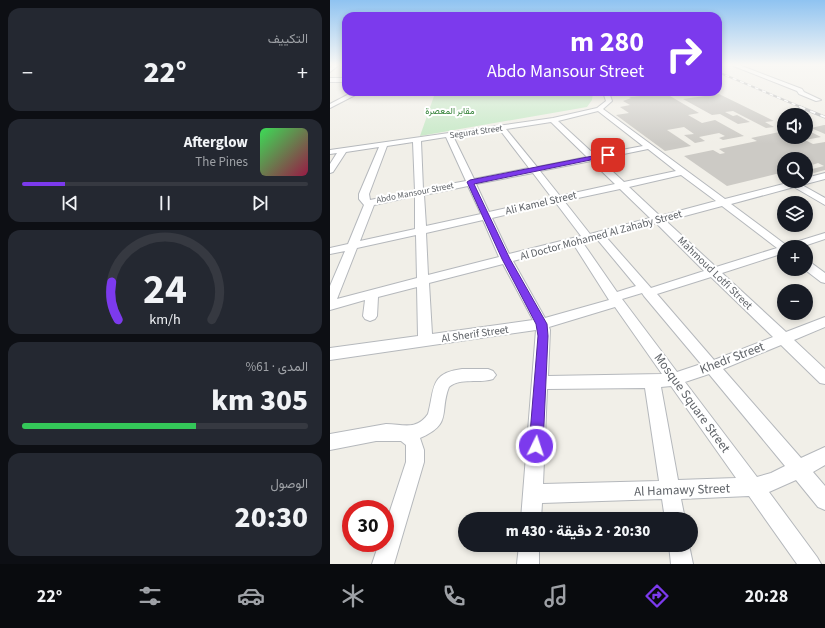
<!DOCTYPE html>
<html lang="ar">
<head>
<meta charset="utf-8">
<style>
	:root { --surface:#171b24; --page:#242831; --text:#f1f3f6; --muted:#9ea1a6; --line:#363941; --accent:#7c3aed }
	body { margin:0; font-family:"Source Sans 3",Vazirmatn,sans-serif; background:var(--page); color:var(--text); direction:rtl; height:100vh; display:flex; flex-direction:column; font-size:15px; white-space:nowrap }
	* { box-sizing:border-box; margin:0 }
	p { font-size:13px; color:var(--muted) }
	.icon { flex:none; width:22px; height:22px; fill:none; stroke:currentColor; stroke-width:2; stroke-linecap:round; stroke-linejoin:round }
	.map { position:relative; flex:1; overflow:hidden; direction:ltr }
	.side { display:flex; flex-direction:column; gap:8px; padding:8px; background:#0d0f14; width:330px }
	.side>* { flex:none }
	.hud { position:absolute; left:12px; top:12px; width:380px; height:84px; border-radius:12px; box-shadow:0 2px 6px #0003; direction:rtl; background:#7c3aed; color:#fff; overflow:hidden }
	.tools { position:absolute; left:447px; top:108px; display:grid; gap:8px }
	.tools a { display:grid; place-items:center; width:36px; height:36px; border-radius:50%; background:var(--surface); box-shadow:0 2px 6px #0003; font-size:20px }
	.speed { position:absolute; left:12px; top:500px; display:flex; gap:8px; font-size:20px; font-weight:700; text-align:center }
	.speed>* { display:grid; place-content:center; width:52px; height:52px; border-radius:50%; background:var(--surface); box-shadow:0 2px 6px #0003; line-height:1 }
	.speed .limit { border:6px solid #d22; background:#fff; color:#111 }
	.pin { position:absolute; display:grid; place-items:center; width:34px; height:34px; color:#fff; margin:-17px; border-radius:8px; box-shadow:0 2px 6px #0006 }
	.me { position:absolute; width:44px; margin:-22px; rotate:4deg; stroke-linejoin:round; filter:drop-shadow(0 0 3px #0008) }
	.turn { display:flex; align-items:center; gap:14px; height:84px; padding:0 12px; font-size:18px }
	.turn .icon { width:52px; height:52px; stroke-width:2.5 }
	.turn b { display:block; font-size:28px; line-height:34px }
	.big { font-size:30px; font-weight:800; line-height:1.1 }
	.side .tile { flex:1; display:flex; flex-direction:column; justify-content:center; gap:6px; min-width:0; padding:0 14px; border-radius:12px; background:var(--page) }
	.side .dial { align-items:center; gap:0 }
	.dial svg { height:104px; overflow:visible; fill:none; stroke:var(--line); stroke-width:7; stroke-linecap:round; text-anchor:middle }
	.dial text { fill:var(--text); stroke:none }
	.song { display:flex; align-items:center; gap:12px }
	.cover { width:48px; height:48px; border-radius:6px; background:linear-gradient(135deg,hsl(130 70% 55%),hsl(340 70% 35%)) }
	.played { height:4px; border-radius:2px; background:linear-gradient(90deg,var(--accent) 15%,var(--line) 15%) }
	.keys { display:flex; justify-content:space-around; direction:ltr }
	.heat { display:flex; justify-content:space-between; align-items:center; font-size:22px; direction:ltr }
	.charge { height:6px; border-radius:3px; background:linear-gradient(90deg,#34c759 61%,var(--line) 0) }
	.trip { position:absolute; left:128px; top:512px; width:240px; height:40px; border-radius:20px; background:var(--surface); box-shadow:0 2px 6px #0003; font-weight:800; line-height:40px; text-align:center; direction:rtl }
	.dock { display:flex; height:64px; justify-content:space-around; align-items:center; background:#090b0e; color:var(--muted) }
	.dock .icon { width:28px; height:28px }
	.dock .on { color:var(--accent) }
	.dock b { font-size:18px; color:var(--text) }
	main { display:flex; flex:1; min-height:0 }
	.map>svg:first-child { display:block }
	.green { fill:#c5e8c5 }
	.building { fill:#cccac5 }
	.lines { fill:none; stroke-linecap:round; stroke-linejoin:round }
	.minor-casing { stroke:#b5b8bc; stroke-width:2 }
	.minor { fill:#fff; fill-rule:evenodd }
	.rail-far1-casing { stroke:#b6b7b8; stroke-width:2 }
	.rail-casing { stroke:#b6b7b8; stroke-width:3 }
	.rail-far1 { stroke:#fff; stroke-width:1.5; stroke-dasharray:4; stroke-linecap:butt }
	.rail { stroke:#fff; stroke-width:2; stroke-dasharray:5.5; stroke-linecap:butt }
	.route { fill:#7c3aed; stroke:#51269a }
	.labels { text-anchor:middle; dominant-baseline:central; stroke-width:4; stroke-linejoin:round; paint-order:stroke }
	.far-park-label { font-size:9px; fill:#348238; stroke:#fff }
	.far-street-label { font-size:9px; fill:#5f6368; stroke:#fff }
	.street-label { font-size:11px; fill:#5f6368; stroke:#fff }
	.near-street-label { font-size:13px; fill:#5f6368; stroke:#fff }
</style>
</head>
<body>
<main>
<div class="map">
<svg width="495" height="564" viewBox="0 0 495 564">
	<rect width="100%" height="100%" fill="#f1efe8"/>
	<!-- green -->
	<path class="green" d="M 107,92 L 263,92 L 262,100 L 257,107 L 90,136 L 104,96 Z"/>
	<!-- building -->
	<g class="building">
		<path d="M 326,92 L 343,92 L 349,95 L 340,96 L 369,113 L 358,115 L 372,123 L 385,120 L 414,136 L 393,140 L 389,138 L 395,136 L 389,133 L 369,137 L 375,141 L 365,143 L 354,135 L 364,134 L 354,127 L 337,130 L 361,146 L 335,151 L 286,115 L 299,113 L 290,107 L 300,105 L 293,101 L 301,98 L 299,97 L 322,95 L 319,93 Z"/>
		<path d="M 389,94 L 444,121 L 435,122 L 444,127 L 436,128 L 403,111 L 395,112 L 403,116 L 407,115 L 420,122 L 408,124 L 390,114 L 382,115 L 353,99 Z"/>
		<path d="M 495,125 L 495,134 L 481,128 L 494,125 Z"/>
		<path d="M 454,131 L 454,137 L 476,137 L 476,133 L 481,132 L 491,137 L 475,140 L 483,144 L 495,142 L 495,170 L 484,173 L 478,170 L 494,166 L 488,163 L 476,167 L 476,159 L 454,159 L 454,172 L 397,186 L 354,156 L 383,150 L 390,154 L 395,153 L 389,149 L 427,141 L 421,138 Z"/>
	</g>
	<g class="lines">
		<defs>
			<g id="minor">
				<path d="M 3,65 L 9,65 L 0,72 L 0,68 Z"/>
				<path d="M 401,65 L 409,65 L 472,89 L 474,92 L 491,100 L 486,101 L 469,94 L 467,91 Z"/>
				<rect x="0" y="78" width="16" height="4"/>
				<path d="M 23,92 L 31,92 L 0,108 L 0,104 Z"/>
				<path d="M 273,92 L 279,92 L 282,101 L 273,109 L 395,199 L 465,181 L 476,181 L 476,178 L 495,173 L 495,179 L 472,185 L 495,198 L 495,205 L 464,187 L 401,204 L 456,245 L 495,233 L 495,239 L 471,247 L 454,247 L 454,253 L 392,273 L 456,332 L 495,317 L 495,327 L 464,340 L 495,369 L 495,384 L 490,383 L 451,345 L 393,369 L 471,458 L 495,447 L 495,465 L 483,472 L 495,486 L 495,510 L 488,507 L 466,480 L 439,492 L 487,557 L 491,564 L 467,564 L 419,496 L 351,499 L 355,519 L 335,519 L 332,499 L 212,503 L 211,519 L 191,519 L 206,330 L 0,360 L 0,348 L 88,336 L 87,287 L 48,297 L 47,316 L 45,319 L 40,321 L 35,319 L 33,316 L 35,300 L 0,310 L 0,286 L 15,251 L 0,254 L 0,248 L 18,244 L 34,205 L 29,199 L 29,194 L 49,147 L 16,152 L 3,172 L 0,173 L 0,164 L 7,153 L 0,154 L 0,150 L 223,118 L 267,108 L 276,101 ZM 268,111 L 313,146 L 265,155 L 228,121 ZM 221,122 L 257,157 L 207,167 L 176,129 ZM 170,130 L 199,168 L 144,179 L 123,136 ZM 116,137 L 136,181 L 93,189 L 91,141 ZM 83,142 L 85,191 L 40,200 L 39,194 L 57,146 ZM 318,149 L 346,171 L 294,182 L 269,159 ZM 261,161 L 285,184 L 230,196 L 210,171 ZM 203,173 L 222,198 L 159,212 L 146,184 ZM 351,175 L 386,201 L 330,216 L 299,187 ZM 138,186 L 151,214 L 96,226 L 94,195 ZM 290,189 L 320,218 L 260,234 L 234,201 ZM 85,196 L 85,229 L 30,241 L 44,205 ZM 226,203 L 251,236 L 179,254 L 162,218 ZM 392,206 L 447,248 L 386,267 L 336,221 ZM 153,220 L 169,257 L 98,275 L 96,233 ZM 326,223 L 374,271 L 321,288 L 276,237 ZM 86,235 L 87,278 L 7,299 L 27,248 ZM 267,239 L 306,286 L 287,292 L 253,243 ZM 244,245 L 279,300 L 215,318 L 183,261 ZM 173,264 L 203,320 L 102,334 L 99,283 ZM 381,277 L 443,337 L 384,360 L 327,294 ZM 312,293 L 314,296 L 371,364 L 347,372 L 292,299 ZM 285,307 L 332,374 L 218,376 L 220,330 L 219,327 ZM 379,374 L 455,466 L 441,473 L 427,477 L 355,382 ZM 341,386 L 406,478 L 348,480 L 331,387 ZM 315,388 L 329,481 L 213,484 L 217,389 Z"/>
				<path d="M 476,261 L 480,262 L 495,273 L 495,283 L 491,282 L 474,269 L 476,269 Z"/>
				<path d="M 132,369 L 158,369 L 163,371 L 166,375 L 163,379 C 149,384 131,377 119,387 C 109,412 123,424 90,438 L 94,450 L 94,462 L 64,564 L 42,564 L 49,543 L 55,543 L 55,526 L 76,462 L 76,445 L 71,441 L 46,441 L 0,450 L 0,434 L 56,424 C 73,424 86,431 98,414 C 105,389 99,373 132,369 Z"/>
				<path d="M 189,545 L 209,545 L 209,564 L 187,564 Z"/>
				<path d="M 339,545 L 359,545 L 363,564 L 341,564 Z"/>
			</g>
		</defs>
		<!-- minor casing -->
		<use href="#minor" class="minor-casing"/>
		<!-- minor -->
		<use href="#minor" class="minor"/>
		<defs>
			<path id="rail-far1" d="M 388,72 L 473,108"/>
			<path id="rail" d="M 470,107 L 495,117"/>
		</defs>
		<!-- rail-far1 casing -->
		<use href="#rail-far1" class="rail-far1-casing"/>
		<!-- rail casing -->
		<use href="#rail" class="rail-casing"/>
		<!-- rail-far1 -->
		<use href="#rail-far1" class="rail-far1"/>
		<!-- rail -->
		<use href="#rail" class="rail"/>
	</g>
	<!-- sky -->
	<linearGradient id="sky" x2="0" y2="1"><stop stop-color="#8fc3f1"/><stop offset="0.45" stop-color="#f9f8f5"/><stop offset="1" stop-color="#f9f8f5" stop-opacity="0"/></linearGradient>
	<rect width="495" height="144" fill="url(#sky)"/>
	<!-- route -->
	<path class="route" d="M 278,153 L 280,154 L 280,156 L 144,184 L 180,259 L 217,324 L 218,336 L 213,446 L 211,451 L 206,453 L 201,451 L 199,446 L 208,336 L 206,324 L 172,259 L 137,182 L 140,180 Z"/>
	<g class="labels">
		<!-- far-park labels -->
		<g class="far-park-label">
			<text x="120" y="111">مقابر المعصرة</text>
		</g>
		<!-- far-street labels -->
		<g class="far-street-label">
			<text transform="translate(146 132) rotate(-8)">Segurat Street</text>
			<text transform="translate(85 193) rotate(-11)">Abdo Mansour Street</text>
		</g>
		<!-- street labels -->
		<g class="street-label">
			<text transform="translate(211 203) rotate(-13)">Ali Kamel Street</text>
			<text transform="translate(271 235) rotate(-15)">Al Doctor Mohamed Al Zahaby Street</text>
			<text transform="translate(385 273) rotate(44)">Mahmoud Lotfi Street</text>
			<text transform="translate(145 334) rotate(-8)">Al Sherif Street</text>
		</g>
		<!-- near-street labels -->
		<g class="near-street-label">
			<text transform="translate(402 358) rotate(-21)">Khedr Street</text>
			<text transform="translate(362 403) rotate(54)">Mosque Square Street</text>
			<text transform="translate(352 490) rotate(-2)">Al Hamawy Street</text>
		</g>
	</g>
</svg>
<div class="tools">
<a><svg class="icon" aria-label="sound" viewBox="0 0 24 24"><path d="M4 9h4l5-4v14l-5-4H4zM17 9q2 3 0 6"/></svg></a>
<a><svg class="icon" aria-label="search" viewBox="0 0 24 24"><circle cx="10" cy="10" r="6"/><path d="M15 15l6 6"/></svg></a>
<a><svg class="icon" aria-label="layers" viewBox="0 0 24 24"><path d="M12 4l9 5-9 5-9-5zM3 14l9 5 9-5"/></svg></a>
<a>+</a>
<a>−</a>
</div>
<div class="speed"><div class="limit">30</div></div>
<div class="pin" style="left:278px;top:155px;background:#d93025"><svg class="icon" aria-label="arrive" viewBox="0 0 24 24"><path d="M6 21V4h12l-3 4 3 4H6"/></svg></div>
<svg class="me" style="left:206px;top:446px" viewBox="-20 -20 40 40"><circle r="17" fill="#7c3aed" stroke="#fff" stroke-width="3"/><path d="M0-11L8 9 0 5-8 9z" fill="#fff"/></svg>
<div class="trip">20:30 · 2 دقيقة · 430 m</div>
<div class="hud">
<div class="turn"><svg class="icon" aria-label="right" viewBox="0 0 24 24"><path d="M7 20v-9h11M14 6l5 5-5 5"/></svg><div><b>280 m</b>Abdo Mansour Street</div></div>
</div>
</div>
<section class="side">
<div class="tile"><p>التكييف</p>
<div class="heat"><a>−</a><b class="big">22°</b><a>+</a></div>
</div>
<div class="tile">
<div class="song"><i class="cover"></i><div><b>Afterglow</b><p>The Pines</p></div></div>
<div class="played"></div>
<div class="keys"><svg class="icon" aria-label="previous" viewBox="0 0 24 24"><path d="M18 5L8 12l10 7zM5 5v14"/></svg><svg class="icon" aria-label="pause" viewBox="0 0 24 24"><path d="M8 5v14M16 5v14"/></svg><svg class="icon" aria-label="next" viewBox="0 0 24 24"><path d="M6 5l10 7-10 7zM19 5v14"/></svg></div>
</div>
<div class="tile dial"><svg viewBox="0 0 100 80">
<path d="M14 69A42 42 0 1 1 86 69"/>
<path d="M14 69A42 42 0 0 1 9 40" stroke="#7c3aed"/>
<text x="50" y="56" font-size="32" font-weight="700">24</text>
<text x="50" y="72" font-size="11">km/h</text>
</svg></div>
<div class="tile"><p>المدى · 61%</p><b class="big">305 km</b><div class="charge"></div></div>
<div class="tile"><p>الوصول</p><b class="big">20:30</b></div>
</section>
</main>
<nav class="dock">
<b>20:28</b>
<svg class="icon on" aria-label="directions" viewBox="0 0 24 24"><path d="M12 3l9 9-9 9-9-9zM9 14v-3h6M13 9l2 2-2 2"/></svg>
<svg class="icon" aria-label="music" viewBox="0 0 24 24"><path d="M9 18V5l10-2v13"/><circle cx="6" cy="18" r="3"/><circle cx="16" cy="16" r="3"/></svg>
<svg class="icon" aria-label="phone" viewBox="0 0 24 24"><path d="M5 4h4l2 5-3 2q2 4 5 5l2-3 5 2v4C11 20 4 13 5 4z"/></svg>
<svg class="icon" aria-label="climate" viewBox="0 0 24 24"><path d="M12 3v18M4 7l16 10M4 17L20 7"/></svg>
<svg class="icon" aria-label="car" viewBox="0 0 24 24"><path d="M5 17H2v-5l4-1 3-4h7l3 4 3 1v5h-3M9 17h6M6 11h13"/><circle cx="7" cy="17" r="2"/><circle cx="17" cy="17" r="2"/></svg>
<svg class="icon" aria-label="filters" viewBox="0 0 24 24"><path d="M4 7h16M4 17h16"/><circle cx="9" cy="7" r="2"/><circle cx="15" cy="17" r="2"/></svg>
<b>22°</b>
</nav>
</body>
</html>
